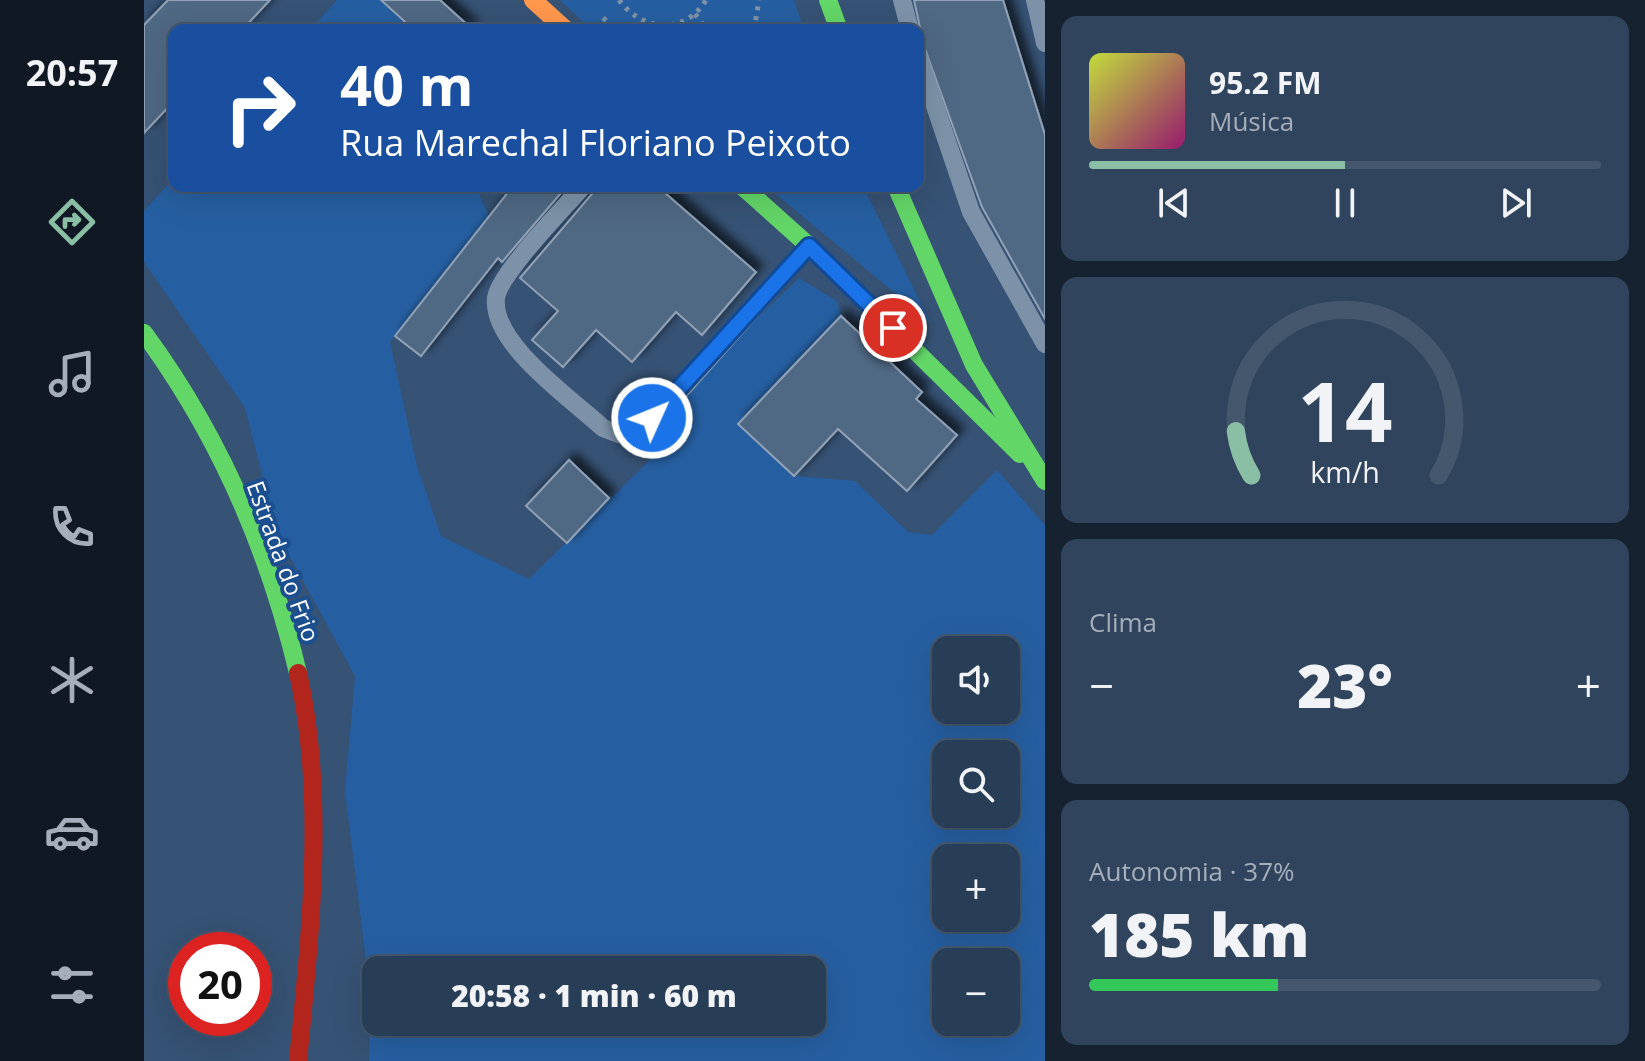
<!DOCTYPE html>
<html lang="pt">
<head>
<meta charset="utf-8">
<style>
	:root { --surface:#283e57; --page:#30455d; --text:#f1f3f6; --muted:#a5aeba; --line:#44576d; --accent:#8abfa5 }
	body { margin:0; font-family:"Open Sans",sans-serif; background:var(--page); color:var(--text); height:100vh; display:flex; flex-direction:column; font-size:30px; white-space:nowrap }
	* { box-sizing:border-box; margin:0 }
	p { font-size:26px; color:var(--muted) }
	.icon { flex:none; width:44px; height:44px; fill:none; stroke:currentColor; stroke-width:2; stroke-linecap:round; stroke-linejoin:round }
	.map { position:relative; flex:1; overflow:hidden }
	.panel { display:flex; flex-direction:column; gap:16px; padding:16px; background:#162230; width:600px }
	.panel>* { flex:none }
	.hud { position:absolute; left:24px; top:24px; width:756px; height:168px; border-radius:16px; box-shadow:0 8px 32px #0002,0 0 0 2px var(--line); background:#1a4fa0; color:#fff; overflow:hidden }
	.tools { position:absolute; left:788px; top:636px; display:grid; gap:16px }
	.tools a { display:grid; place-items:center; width:88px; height:88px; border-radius:16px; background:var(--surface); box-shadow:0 8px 32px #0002,0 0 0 2px var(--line); font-size:40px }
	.speed { position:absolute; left:24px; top:932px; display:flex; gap:16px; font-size:40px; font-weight:700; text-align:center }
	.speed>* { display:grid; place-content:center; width:104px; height:104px; border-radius:50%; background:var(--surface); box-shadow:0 8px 32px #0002,0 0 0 2px var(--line); line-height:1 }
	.speed .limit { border:12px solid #d22; background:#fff; color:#111 }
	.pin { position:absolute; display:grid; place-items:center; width:68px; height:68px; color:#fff; margin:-34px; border:4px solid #fff; border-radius:50%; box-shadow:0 2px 8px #0007 }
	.me { position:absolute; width:88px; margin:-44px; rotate:46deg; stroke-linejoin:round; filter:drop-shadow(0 0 6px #0008) }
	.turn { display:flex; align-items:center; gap:28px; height:168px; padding:0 40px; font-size:36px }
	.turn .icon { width:104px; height:104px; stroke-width:2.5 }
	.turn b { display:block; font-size:56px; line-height:68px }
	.big { font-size:60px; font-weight:800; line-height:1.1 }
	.panel .tile { flex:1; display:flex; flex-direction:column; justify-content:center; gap:12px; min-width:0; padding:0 28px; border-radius:16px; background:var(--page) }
	.panel .dial { align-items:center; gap:0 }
	.dial svg { height:208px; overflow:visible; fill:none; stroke:var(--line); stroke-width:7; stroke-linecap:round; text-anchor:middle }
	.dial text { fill:var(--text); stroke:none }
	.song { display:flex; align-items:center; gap:24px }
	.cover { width:96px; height:96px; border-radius:12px; background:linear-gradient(135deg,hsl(70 70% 55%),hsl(320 70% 35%)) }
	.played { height:8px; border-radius:4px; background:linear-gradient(90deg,var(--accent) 50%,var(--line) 50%) }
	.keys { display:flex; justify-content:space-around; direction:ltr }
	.heat { display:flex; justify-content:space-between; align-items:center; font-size:44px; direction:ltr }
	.charge { height:12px; border-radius:6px; background:linear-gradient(90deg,#34c759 37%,var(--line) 0) }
	.trip { position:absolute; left:218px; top:956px; width:464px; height:80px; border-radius:16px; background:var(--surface); box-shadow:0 8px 32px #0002,0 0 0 2px var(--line); font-weight:800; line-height:80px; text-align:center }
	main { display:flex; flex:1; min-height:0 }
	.tab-bar { display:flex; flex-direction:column; width:144px; justify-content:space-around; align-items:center; background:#101923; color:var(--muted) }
	.tab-bar .icon { width:56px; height:56px }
	.tab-bar .current { color:var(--accent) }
	.tab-bar b { font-size:36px; color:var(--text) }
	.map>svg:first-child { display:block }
	.green { fill:#265fa1; fill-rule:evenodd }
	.building { fill:#506783; stroke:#92a2b6; stroke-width:2; filter:url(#shadow) }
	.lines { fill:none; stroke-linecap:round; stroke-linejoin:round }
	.path { stroke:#7d92a8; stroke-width:5; stroke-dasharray:4 6; stroke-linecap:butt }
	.lane { stroke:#7d92a8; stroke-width:18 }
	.fast { stroke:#63d668; stroke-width:18 }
	.slow { stroke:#ff974d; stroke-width:18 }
	.jam { stroke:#b3261e; stroke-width:18 }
	.route-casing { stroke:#114b97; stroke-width:20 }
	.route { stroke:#1a73e8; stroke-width:14 }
	.labels { text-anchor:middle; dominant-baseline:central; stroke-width:8; stroke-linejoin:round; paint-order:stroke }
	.street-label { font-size:24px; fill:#fff; stroke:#1b4f8f }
</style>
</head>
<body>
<main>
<nav class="tab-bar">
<b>20:57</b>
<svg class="icon current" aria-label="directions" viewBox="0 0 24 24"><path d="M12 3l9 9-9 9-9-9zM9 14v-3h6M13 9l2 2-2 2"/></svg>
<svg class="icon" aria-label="music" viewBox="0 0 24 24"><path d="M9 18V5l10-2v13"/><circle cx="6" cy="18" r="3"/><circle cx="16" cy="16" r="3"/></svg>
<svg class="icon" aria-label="phone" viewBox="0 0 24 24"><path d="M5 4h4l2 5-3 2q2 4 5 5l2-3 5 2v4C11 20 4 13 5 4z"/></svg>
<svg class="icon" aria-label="climate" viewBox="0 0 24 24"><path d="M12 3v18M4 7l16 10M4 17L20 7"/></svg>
<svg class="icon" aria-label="car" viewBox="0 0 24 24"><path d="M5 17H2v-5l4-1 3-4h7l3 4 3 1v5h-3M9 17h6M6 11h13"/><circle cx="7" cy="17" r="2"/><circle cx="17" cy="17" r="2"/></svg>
<svg class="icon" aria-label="filters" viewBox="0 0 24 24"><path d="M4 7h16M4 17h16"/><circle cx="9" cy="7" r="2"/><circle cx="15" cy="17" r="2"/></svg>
</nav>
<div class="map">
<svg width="901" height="1061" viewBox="0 0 901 1061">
	<defs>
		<filter id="shadow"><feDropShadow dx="7" dy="-7" stdDeviation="4" flood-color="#0009"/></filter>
	</defs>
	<rect width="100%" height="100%" fill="#365274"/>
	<!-- green -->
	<g class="green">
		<path d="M 193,0 L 237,0 L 270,30 L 166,30 Z"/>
		<path d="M 416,0 L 650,0 L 660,30 L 448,30 Z"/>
		<path d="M 30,178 L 30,186 L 331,186 L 345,216 L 246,342 L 273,466 L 297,536 L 385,579 L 525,441 L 543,396 L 593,338 L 655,278 L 693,301 L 697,316 L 595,424 L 650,476 L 711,481 L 764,532 L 788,535 L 853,470 L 901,525 L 901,1061 L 225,1061 L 226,993 L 201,791 L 211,676 L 133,533 L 101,408 L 0,262 L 0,211 ZM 802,650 L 862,650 L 862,710 L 802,710 ZM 802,754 L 862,754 L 862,814 L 802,814 ZM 802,858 L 862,858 L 862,918 L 802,918 ZM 802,962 L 862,962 L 862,1022 L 802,1022 ZM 232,970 L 668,970 L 668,1022 L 232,1022 Z"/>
		<path d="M 622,186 L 719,186 L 786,322 Z"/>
	</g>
	<!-- building -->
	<g class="building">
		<path d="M 24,0 L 126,0 L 98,30 L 30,30 L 30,101 L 0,133 L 0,25 Z"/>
		<path d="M 237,0 L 296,0 L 329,30 L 270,30 Z"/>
		<path d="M 770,0 L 859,0 L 901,135 L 901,319 L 838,207 L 780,46 Z"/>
		<path d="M 369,186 L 423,186 L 358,262 L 354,258 L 277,356 L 251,336 Z"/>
		<path d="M 451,186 L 513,186 L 612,272 L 558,335 L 532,312 L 488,362 L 452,330 L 419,367 L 388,340 L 414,311 L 376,278 L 448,194 Z"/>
		<path d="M 697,316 L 778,392 L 772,399 L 813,435 L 763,491 L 694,429 L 650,476 L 594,424 Z"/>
		<path d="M 425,460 L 465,498 L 423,543 L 382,506 Z"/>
	</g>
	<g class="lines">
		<!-- path -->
		<g class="path">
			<path d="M 475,0 C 498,31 540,36 562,0"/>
			<path d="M 551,14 L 563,30"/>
			<path d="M 459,18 L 473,30"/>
			<path d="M 610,30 L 615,0"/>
		</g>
		<!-- lane -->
		<g class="lane">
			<path d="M 758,0 L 766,30"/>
			<path d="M 891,0 L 901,43"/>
			<path d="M 774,56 L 827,212 L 901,344"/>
			<path d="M 439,186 C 420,208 355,274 352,298 C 347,344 428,399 459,428 L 475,434 L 493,430 L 523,406 L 665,246"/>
		</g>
		<!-- fast -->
		<g class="fast">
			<path d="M 684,0 L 695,30"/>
			<path d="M 598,186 L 665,246 L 876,454"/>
			<path d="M 752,186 L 830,365 L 901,481"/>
			<path d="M 0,333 C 75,435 125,551 154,673"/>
		</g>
		<!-- slow -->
		<path class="slow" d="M 389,0 L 422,30"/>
		<!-- jam -->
		<path class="jam" d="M 154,673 C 182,795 166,937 154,1061"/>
	</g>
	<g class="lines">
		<defs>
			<path id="route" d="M 508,418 L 665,246 L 749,328"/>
		</defs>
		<!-- route casing -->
		<use href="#route" class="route-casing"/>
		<!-- route -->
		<use href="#route" class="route"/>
	</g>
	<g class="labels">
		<!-- street labels -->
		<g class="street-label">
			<text transform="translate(140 561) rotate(70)">Estrada do Frio</text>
		</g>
	</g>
</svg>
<div class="tools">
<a><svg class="icon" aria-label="sound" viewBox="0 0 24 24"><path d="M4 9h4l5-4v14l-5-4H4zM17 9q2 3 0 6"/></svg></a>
<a><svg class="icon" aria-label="search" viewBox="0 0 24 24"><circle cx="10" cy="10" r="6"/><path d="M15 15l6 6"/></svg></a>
<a>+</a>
<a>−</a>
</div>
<div class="speed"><div class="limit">20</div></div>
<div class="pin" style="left:749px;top:328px;background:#d93025"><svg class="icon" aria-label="arrive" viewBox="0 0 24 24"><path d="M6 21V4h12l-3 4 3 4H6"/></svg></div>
<svg class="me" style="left:508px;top:418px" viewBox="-20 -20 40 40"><circle r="17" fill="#1a73e8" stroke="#fff" stroke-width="3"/><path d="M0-11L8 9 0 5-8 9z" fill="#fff"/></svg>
<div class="trip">20:58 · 1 min · 60 m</div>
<div class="hud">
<div class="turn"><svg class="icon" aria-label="right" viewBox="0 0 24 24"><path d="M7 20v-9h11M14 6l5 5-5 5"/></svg><div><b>40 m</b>Rua Marechal Floriano Peixoto</div></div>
</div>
</div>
<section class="panel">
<div class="tile">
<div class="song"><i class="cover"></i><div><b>95.2 FM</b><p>Música</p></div></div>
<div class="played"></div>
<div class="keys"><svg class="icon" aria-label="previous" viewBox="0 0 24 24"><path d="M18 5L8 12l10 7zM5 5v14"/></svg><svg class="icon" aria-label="pause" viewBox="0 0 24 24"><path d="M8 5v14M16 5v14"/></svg><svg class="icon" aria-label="next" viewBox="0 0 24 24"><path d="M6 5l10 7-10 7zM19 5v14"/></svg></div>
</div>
<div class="tile dial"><svg viewBox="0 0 100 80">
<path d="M14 69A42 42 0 1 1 86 69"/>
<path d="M14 69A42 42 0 0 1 8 52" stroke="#8abfa5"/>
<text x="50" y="56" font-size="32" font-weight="700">14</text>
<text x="50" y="72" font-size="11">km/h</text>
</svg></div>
<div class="tile"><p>Clima</p>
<div class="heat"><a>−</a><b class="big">23°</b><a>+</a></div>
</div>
<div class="tile"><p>Autonomia · 37%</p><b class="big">185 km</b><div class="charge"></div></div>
</section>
</main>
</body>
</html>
